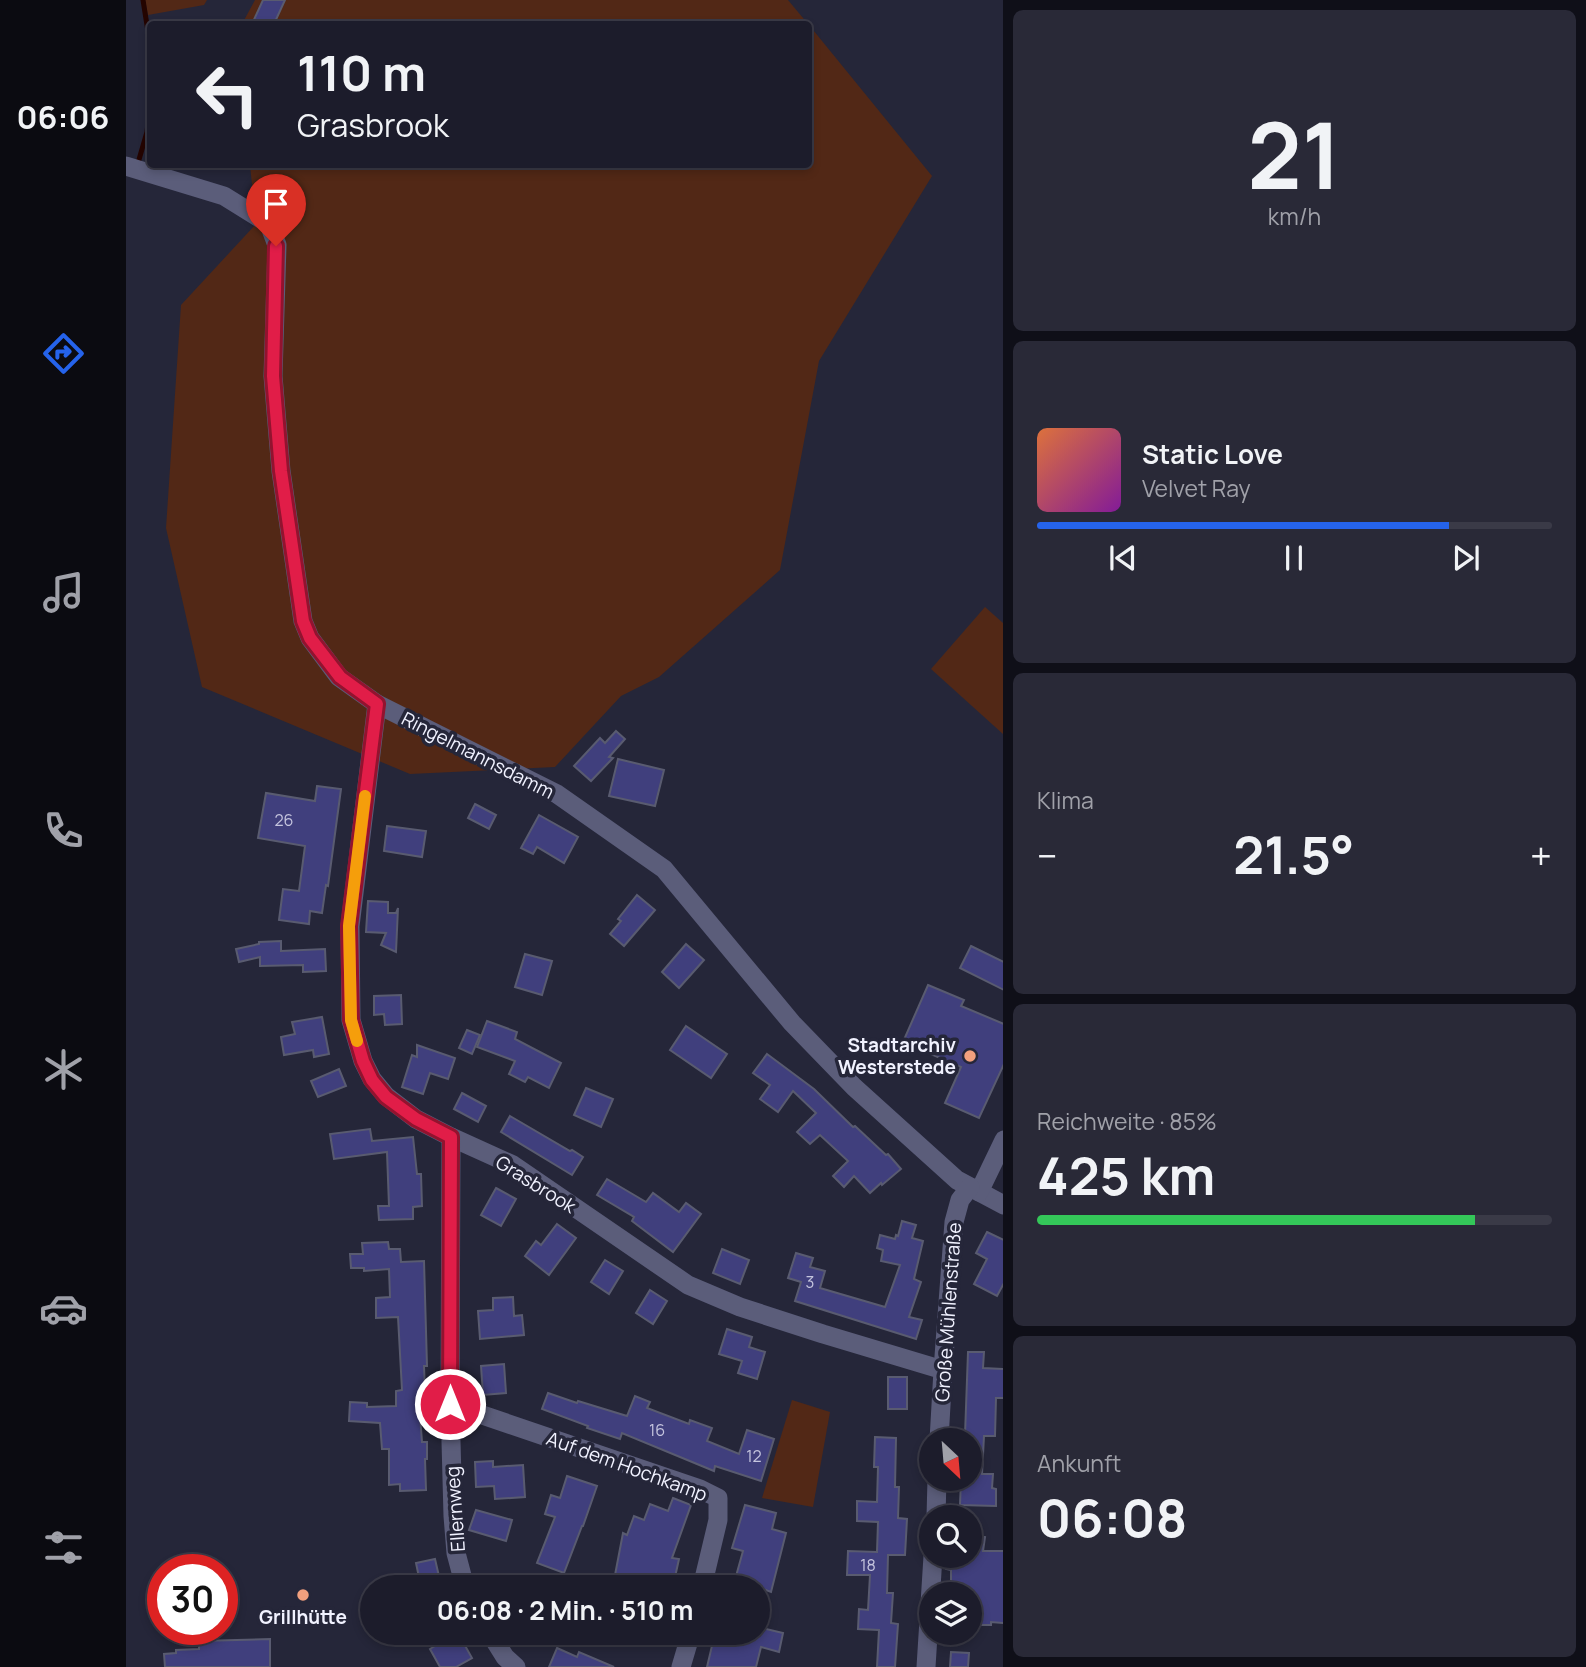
<!DOCTYPE html>
<html lang="de">
<head>
<meta charset="utf-8">
<style>
	:root { --surface:#1c1c2b; --page:#292937; --text:#f1f3f6; --muted:#a0a1a9; --line:#3a3a47; --accent:#2563eb }
	body { margin:0; font-family:Manrope,sans-serif; background:var(--page); color:var(--text); height:100vh; display:flex; flex-direction:column; font-size:26px; white-space:nowrap }
	* { box-sizing:border-box; margin:0 }
	p { font-size:23px; color:var(--muted) }
	.icon { flex:none; width:38px; height:38px; fill:none; stroke:currentColor; stroke-width:2; stroke-linecap:round; stroke-linejoin:round }
	.map { position:relative; flex:1; overflow:hidden }
	.drawer { display:flex; flex-direction:column; gap:10px; padding:10px; background:#0f0f18; width:583px }
	.drawer>* { flex:none }
	.top-card { position:absolute; left:21px; top:21px; width:665px; height:147px; border-radius:7px; box-shadow:0 4px 10px #0003,0 0 0 2px var(--line); background:#1c1c2b; color:var(--text); overflow:hidden }
	.needle { width:46px; rotate:154deg }
	.fabs { position:absolute; left:793px; top:1428px; display:grid; gap:14px }
	.fabs a { display:grid; place-items:center; width:63px; height:63px; border-radius:50%; background:var(--surface); box-shadow:0 4px 10px #0003,0 0 0 2px var(--line); font-size:35px }
	.speed { position:absolute; left:21px; top:1554px; display:flex; gap:14px; font-size:35px; font-weight:700; text-align:center }
	.speed>* { display:grid; place-content:center; width:91px; height:91px; border-radius:50%; background:var(--surface); box-shadow:0 4px 10px #0003,0 0 0 2px var(--line); line-height:1 }
	.speed .limit { border:10px solid #d22; background:#fff; color:#111 }
	.pin { position:absolute; display:grid; place-items:center; width:60px; height:60px; color:#fff; margin:-72px -30px; border-radius:50% 50% 50% 0; rotate:-45deg; box-shadow:0 0 7px #0007 }
	.pin .icon { rotate:45deg }
	.me { position:absolute; width:77px; margin:-38px; rotate:0deg; stroke-linejoin:round; filter:drop-shadow(0 0 5px #0008) }
	.turn { display:flex; align-items:center; gap:24px; height:147px; padding:0 35px; font-size:32px }
	.turn .icon { width:91px; height:91px; stroke-width:2.5 }
	.turn b { display:block; font-size:49px; line-height:60px }
	.big { font-size:52px; font-weight:700; line-height:1.1 }
	.drawer .tile { flex:1; display:flex; flex-direction:column; justify-content:center; gap:10px; min-width:0; padding:0 24px; border-radius:10px; background:var(--page) }
	.drawer .dial { align-items:center; gap:0 }
	.dial b { font-size:91px; line-height:1 }
	.song { display:flex; align-items:center; gap:21px }
	.cover { width:84px; height:84px; border-radius:10px; background:linear-gradient(135deg,hsl(20 70% 55%),hsl(290 70% 35%)) }
	.played { height:7px; border-radius:4px; background:linear-gradient(90deg,var(--accent) 80%,var(--line) 80%) }
	.keys { display:flex; justify-content:space-around; direction:ltr }
	.heat { display:flex; justify-content:space-between; align-items:center; font-size:38px; direction:ltr }
	.charge { height:10px; border-radius:5px; background:linear-gradient(90deg,#34c759 85%,var(--line) 0) }
	.trip { position:absolute; left:234px; top:1575px; width:410px; height:70px; border-radius:35px; background:var(--surface); box-shadow:0 4px 10px #0003,0 0 0 2px var(--line); font-weight:700; line-height:70px; text-align:center }
	main { display:flex; flex:1; min-height:0 }
	.tabs { display:flex; flex-direction:column; width:126px; justify-content:space-around; align-items:center; background:#0b0b11; color:var(--muted) }
	.tabs .icon { width:49px; height:49px }
	.tabs .current { color:var(--accent) }
	.tabs b { font-size:32px; color:var(--text) }
	.map>svg:first-child { display:block }
	.green { fill:#522816 }
	.lines { fill:none; stroke-linecap:round; stroke-linejoin:round }
	.stream { stroke:#240400; stroke-width:5 }
	.building { fill:#403f7d; stroke:#595b70; stroke-width:2 }
	.street { stroke:#5b5d7a; stroke-width:19 }
	.route-casing { stroke:#92132f; stroke-width:18 }
	.route { stroke:#e11d48; stroke-width:12 }
	.slow { stroke:#f59e0b; stroke-width:12 }
	.poi-dot { fill:#f2a07e; stroke:#252639; stroke-width:2.5 }
	.labels { text-anchor:middle; dominant-baseline:central; stroke-width:7; stroke-linejoin:round; paint-order:stroke }
	.number-label { font-size:16px; fill:#c5c5de }
	.street-label { font-size:19px; fill:#f1f2ff; stroke:#252639 }
	.poi-label { font-size:19px; font-weight:bold; fill:#f1f2ff; stroke:#252639; text-anchor:end }
</style>
</head>
<body>
<main>
<nav class="tabs">
<b>06:06</b>
<svg class="icon current" aria-label="directions" viewBox="0 0 24 24"><path d="M12 3l9 9-9 9-9-9zM9 14v-3h6M13 9l2 2-2 2"/></svg>
<svg class="icon" aria-label="music" viewBox="0 0 24 24"><path d="M9 18V5l10-2v13"/><circle cx="6" cy="18" r="3"/><circle cx="16" cy="16" r="3"/></svg>
<svg class="icon" aria-label="phone" viewBox="0 0 24 24"><path d="M5 4h4l2 5-3 2q2 4 5 5l2-3 5 2v4C11 20 4 13 5 4z"/></svg>
<svg class="icon" aria-label="climate" viewBox="0 0 24 24"><path d="M12 3v18M4 7l16 10M4 17L20 7"/></svg>
<svg class="icon" aria-label="car" viewBox="0 0 24 24"><path d="M5 17H2v-5l4-1 3-4h7l3 4 3 1v5h-3M9 17h6M6 11h13"/><circle cx="7" cy="17" r="2"/><circle cx="17" cy="17" r="2"/></svg>
<svg class="icon" aria-label="filters" viewBox="0 0 24 24"><path d="M4 7h16M4 17h16"/><circle cx="9" cy="7" r="2"/><circle cx="15" cy="17" r="2"/></svg>
</nav>
<div class="map">
<svg width="878" height="1667" viewBox="0 0 878 1667">
	<rect width="100%" height="100%" fill="#252639"/>
	<!-- green -->
	<g class="green">
		<path d="M 19,0 L 81,0 L 78,5 L 22,15 Z"/>
		<path d="M 129,0 L 662,0 L 682,24 L 116,24 Z"/>
		<path d="M 683,25 L 806,176 L 693,361 L 654,570 L 533,677 L 495,696 L 429,767 L 284,774 L 76,687 L 40,528 L 55,305 L 130,224 L 124,165 L 682,164 Z"/>
		<path d="M 859,607 L 877,623 L 877,734 L 805,669 Z"/>
		<path d="M 666,1400 L 704,1412 L 687,1507 L 636,1498 Z"/>
	</g>
	<g class="lines">
		<!-- stream -->
		<g class="stream">
			<path d="M 17,0 L 24,44"/>
			<path d="M 12,163 L 21,132 L 24,104"/>
		</g>
	</g>
	<!-- building -->
	<g class="building">
		<path d="M 137,0 L 159,0 L 148,24 L 126,24 Z"/>
		<path d="M 490,731 L 499,739 L 483,757 L 487,758 L 465,781 L 448,766 L 474,738 L 479,743 Z"/>
		<path d="M 492,759 L 538,770 L 529,806 L 483,796 Z"/>
		<path d="M 191,786 L 215,789 L 202,886 L 200,885 L 196,913 L 184,911 L 183,924 L 153,920 L 157,889 L 173,891 L 179,846 L 132,838 L 140,793 L 189,801 Z"/>
		<path d="M 349,804 L 370,815 L 363,829 L 342,818 Z"/>
		<path d="M 413,815 L 452,837 L 438,863 L 411,847 L 407,854 L 395,848 Z"/>
		<path d="M 261,826 L 300,831 L 296,857 L 258,851 Z"/>
		<path d="M 511,895 L 529,910 L 498,946 L 484,934 L 495,921 L 492,919 Z"/>
		<path d="M 242,901 L 262,902 L 262,913 L 270,913 L 272,908 L 270,952 L 255,945 L 260,933 L 240,932 Z"/>
		<path d="M 155,941 L 155,951 L 199,949 L 200,971 L 177,972 L 177,965 L 134,966 L 134,957 L 113,962 L 110,949 L 133,944 L 133,942 Z"/>
		<path d="M 560,944 L 578,960 L 553,988 L 536,972 Z"/>
		<path d="M 845,946 L 878,962 L 878,990 L 834,968 Z"/>
		<path d="M 399,954 L 426,961 L 416,995 L 389,987 Z"/>
		<path d="M 802,985 L 838,1000 L 835,1006 L 878,1024 L 878,1064 L 853,1118 L 819,1103 L 835,1067 L 777,1042 Z"/>
		<path d="M 275,995 L 276,1024 L 259,1025 L 258,1014 L 248,1015 L 248,996 Z"/>
		<path d="M 196,1017 L 203,1054 L 188,1057 L 187,1050 L 158,1055 L 155,1037 L 169,1034 L 166,1022 Z"/>
		<path d="M 361,1021 L 391,1032 L 389,1039 L 435,1063 L 423,1088 L 402,1077 L 399,1082 L 383,1074 L 389,1061 L 351,1047 Z"/>
		<path d="M 560,1026 L 601,1054 L 585,1078 L 544,1050 Z"/>
		<path d="M 341,1030 L 354,1035 L 346,1054 L 333,1048 Z"/>
		<path d="M 291,1045 L 329,1058 L 322,1079 L 304,1073 L 297,1094 L 276,1087 L 286,1055 L 291,1057 Z"/>
		<path d="M 641,1054 L 688,1089 L 727,1127 L 729,1126 L 760,1155 L 762,1154 L 775,1169 L 756,1185 L 755,1183 L 744,1193 L 728,1176 L 718,1187 L 707,1176 L 722,1161 L 694,1135 L 684,1144 L 671,1132 L 690,1113 L 667,1091 L 652,1112 L 634,1099 L 644,1085 L 627,1073 Z"/>
		<path d="M 213,1069 L 220,1086 L 192,1097 L 185,1081 Z"/>
		<path d="M 460,1088 L 487,1099 L 475,1127 L 448,1115 Z"/>
		<path d="M 336,1093 L 360,1106 L 352,1122 L 328,1109 Z"/>
		<path d="M 384,1116 L 444,1151 L 446,1150 L 457,1157 L 446,1175 L 375,1132 Z"/>
		<path d="M 244,1129 L 246,1141 L 287,1137 L 291,1174 L 295,1174 L 296,1206 L 287,1207 L 287,1219 L 253,1220 L 252,1206 L 263,1206 L 261,1152 L 208,1159 L 204,1134 Z"/>
		<path d="M 481,1179 L 520,1202 L 527,1193 L 553,1212 L 560,1203 L 575,1214 L 547,1252 L 506,1221 L 508,1217 L 471,1195 Z"/>
		<path d="M 370,1188 L 390,1199 L 375,1226 L 355,1215 Z"/>
		<path d="M 776,1221 L 790,1225 L 786,1238 L 797,1241 L 788,1279 L 795,1282 L 783,1317 L 796,1320 L 790,1339 L 669,1301 L 675,1282 L 662,1278 L 670,1253 L 687,1258 L 684,1267 L 699,1271 L 694,1288 L 759,1307 L 774,1265 L 755,1261 L 757,1250 L 751,1248 L 754,1235 L 769,1239 L 770,1235 L 772,1236 Z"/>
		<path d="M 431,1224 L 450,1238 L 423,1275 L 399,1256 L 410,1241 L 415,1245 Z"/>
		<path d="M 861,1232 L 878,1240 L 878,1283 L 871,1296 L 848,1284 L 861,1259 L 850,1253 Z"/>
		<path d="M 262,1242 L 263,1249 L 274,1249 L 275,1262 L 298,1261 L 301,1366 L 298,1366 L 300,1415 L 294,1415 L 296,1442 L 301,1442 L 301,1459 L 299,1459 L 300,1490 L 274,1491 L 274,1484 L 263,1485 L 263,1449 L 256,1449 L 254,1423 L 223,1421 L 224,1402 L 241,1403 L 241,1407 L 270,1406 L 270,1391 L 276,1390 L 272,1317 L 250,1318 L 250,1298 L 264,1297 L 263,1269 L 238,1271 L 238,1268 L 225,1268 L 224,1254 L 237,1254 L 236,1243 Z"/>
		<path d="M 596,1249 L 623,1260 L 614,1284 L 587,1273 Z"/>
		<path d="M 479,1260 L 497,1271 L 483,1294 L 465,1282 Z"/>
		<path d="M 524,1290 L 541,1301 L 527,1324 L 510,1313 Z"/>
		<path d="M 387,1297 L 388,1316 L 396,1315 L 398,1335 L 354,1339 L 352,1311 L 367,1310 L 367,1298 Z"/>
		<path d="M 601,1329 L 626,1337 L 623,1347 L 639,1352 L 631,1379 L 612,1373 L 616,1361 L 593,1354 Z"/>
		<path d="M 842,1352 L 858,1352 L 857,1368 L 878,1369 L 878,1398 L 870,1398 L 869,1436 L 858,1436 L 856,1474 L 867,1474 L 866,1488 L 870,1489 L 870,1506 L 834,1505 L 835,1479 L 844,1479 L 844,1435 L 839,1435 Z"/>
		<path d="M 378,1364 L 380,1393 L 357,1395 L 355,1366 Z"/>
		<rect x="762" y="1377" width="19" height="32"/>
		<path d="M 422,1393 L 451,1403 L 452,1401 L 501,1416 L 509,1396 L 524,1402 L 521,1408 L 563,1424 L 564,1420 L 586,1428 L 581,1441 L 613,1454 L 621,1430 L 648,1439 L 635,1481 L 589,1466 L 588,1471 L 496,1433 L 494,1439 L 461,1428 L 462,1426 L 416,1409 Z"/>
		<path d="M 749,1437 L 770,1438 L 769,1487 L 773,1487 L 772,1518 L 781,1519 L 779,1555 L 762,1555 L 761,1593 L 767,1593 L 765,1623 L 772,1624 L 769,1667 L 751,1667 L 753,1630 L 732,1629 L 733,1609 L 742,1610 L 744,1575 L 721,1575 L 722,1551 L 751,1552 L 752,1522 L 731,1521 L 731,1501 L 751,1502 L 752,1467 L 748,1467 Z"/>
		<path d="M 367,1461 L 367,1467 L 397,1465 L 399,1497 L 369,1499 L 368,1486 L 350,1487 L 349,1462 Z"/>
		<path d="M 441,1476 L 471,1486 L 457,1526 L 456,1526 L 438,1573 L 411,1563 L 429,1517 L 419,1514 L 425,1495 L 434,1498 Z"/>
		<path d="M 547,1498 L 565,1505 L 546,1558 L 553,1559 L 547,1586 L 489,1575 L 497,1533 L 501,1535 L 508,1516 L 518,1520 L 524,1504 L 542,1511 Z"/>
		<path d="M 619,1505 L 650,1513 L 646,1529 L 660,1533 L 645,1592 L 632,1587 L 607,1587 L 617,1551 L 606,1548 Z"/>
		<path d="M 350,1510 L 386,1520 L 380,1541 L 343,1530 Z"/>
		<path d="M 844,1535 L 859,1537 L 857,1551 L 878,1551 L 878,1623 L 865,1622 L 865,1625 L 844,1625 L 844,1594 L 825,1594 L 825,1570 L 820,1569 L 821,1556 L 844,1556 Z"/>
		<path d="M 309,1559 L 315,1585 L 309,1586 L 309,1587 L 295,1587 L 290,1563 Z"/>
		<path d="M 632,1627 L 657,1633 L 653,1652 L 635,1647 L 630,1667 L 581,1667 L 589,1633 L 632,1633 Z"/>
		<path d="M 302,1633 L 332,1633 L 346,1658 L 330,1667 L 314,1667 L 304,1649 L 309,1646 Z"/>
		<path d="M 144,1639 L 144,1667 L 39,1667 L 38,1654 L 50,1653 L 50,1650 L 73,1649 L 73,1641 Z"/>
		<path d="M 431,1648 L 451,1657 L 453,1652 L 488,1667 L 423,1667 Z"/>
		<path d="M 825,1652 L 843,1653 L 842,1667 L 824,1667 Z"/>
	</g>
	<g class="lines">
		<!-- street -->
		<g class="street">
			<path d="M 0,166 L 98,196 L 143,224 L 151,245 L 147,376 L 155,471 L 177,621 L 184,638 L 213,677 L 251,704 L 431,794 L 538,869 L 666,1023 L 728,1087 L 831,1180 L 878,1205"/>
			<path d="M 251,704 L 224,926 L 225,1020 L 237,1061 L 246,1079 L 260,1096 L 290,1119 L 325,1137 L 387,1165 L 562,1285 L 614,1307 L 697,1334 L 817,1370"/>
			<path d="M 325,1137 L 324,1404 L 327,1516 L 330,1553 L 339,1587"/>
			<path d="M 853,1192 L 878,1140"/>
			<path d="M 324,1404 L 574,1489 L 592,1498 L 592,1520 L 576,1587"/>
			<path d="M 813,1440 L 817,1370 L 828,1222 L 834,1200 L 844,1187"/>
			<path d="M 810,1517 L 811,1479"/>
			<path d="M 364,1633 L 379,1657 L 390,1667"/>
			<path d="M 555,1667 L 565,1633"/>
			<path d="M 800,1667 L 807,1556"/>
		</g>
	</g>
	<g class="lines">
		<defs>
			<path id="route" d="M 150,246 L 147,376 L 155,471 L 177,621 L 184,638 L 214,677 L 251,704 L 223,926 L 225,1020 L 237,1061 L 246,1080 L 260,1097 L 290,1119 L 325,1137 L 324,1404"/>
		</defs>
		<!-- route casing -->
		<use href="#route" class="route-casing"/>
		<!-- route -->
		<use href="#route" class="route"/>
		<!-- slow -->
		<path class="slow" d="M 231,1041 L 225,1020 L 223,926 L 239,796"/>
	</g>
	<!-- markers -->
	<g class="poi-dot">
		<circle cx="844" cy="1056" r="7"/>
		<circle cx="177" cy="1595" r="7"/>
	</g>
	<g class="labels">
		<!-- number labels -->
		<g class="number-label">
			<text x="158" y="820">26</text>
			<text x="684" y="1282">3</text>
			<text x="531" y="1430">16</text>
			<text x="628" y="1456">12</text>
			<text x="742" y="1565">18</text>
		</g>
		<!-- street labels -->
		<g class="street-label">
			<text transform="translate(352 755) rotate(27)">Ringelmannsdamm</text>
			<text transform="translate(410 1184) rotate(32)">Grasbrook</text>
			<text transform="translate(822 1312) rotate(-86)">Große Mühlenstraße</text>
			<text transform="translate(501 1466) rotate(20)">Auf dem Hochkamp</text>
			<text transform="translate(329 1509) rotate(-94)">Ellernweg</text>
		</g>
		<!-- poi labels -->
		<g class="poi-label">
			<text x="830" y="1045">Stadtarchiv<tspan x="830" dy="22">Westerstede</tspan></text>
			<text x="177" y="1617" text-anchor="middle">Grillhütte</text>
		</g>
	</g>
</svg>
<div class="fabs">
<a><svg class="needle" viewBox="-14 -14 28 28"><path d="M0-13l5 13h-10z" fill="#e53935"/><path d="M0 13l5-13h-10z" fill="#a0a1a9"/></svg></a>
<a><svg class="icon" aria-label="search" viewBox="0 0 24 24"><circle cx="10" cy="10" r="6"/><path d="M15 15l6 6"/></svg></a>
<a><svg class="icon" aria-label="layers" viewBox="0 0 24 24"><path d="M12 4l9 5-9 5-9-5zM3 14l9 5 9-5"/></svg></a>
</div>
<div class="speed"><div class="limit">30</div></div>
<div class="pin" style="left:150px;top:246px;background:#d93025"><svg class="icon" aria-label="arrive" viewBox="0 0 24 24"><path d="M6 21V4h12l-3 4 3 4H6"/></svg></div>
<svg class="me" style="left:324px;top:1404px" viewBox="-20 -20 40 40"><circle r="17" fill="#e11d48" stroke="#fff" stroke-width="3"/><path d="M0-11L8 9 0 5-8 9z" fill="#fff"/></svg>
<div class="trip">06:08 · 2 Min. · 510 m</div>
<div class="top-card">
<div class="turn"><svg class="icon" aria-label="left" viewBox="0 0 24 24"><path d="M17 20v-9H6M10 6l-5 5 5 5"/></svg><div><b>110 m</b>Grasbrook</div></div>
</div>
</div>
<section class="drawer">
<div class="tile dial"><b>21</b><p>km/h</p></div>
<div class="tile">
<div class="song"><i class="cover"></i><div><b>Static Love</b><p>Velvet Ray</p></div></div>
<div class="played"></div>
<div class="keys"><svg class="icon" aria-label="previous" viewBox="0 0 24 24"><path d="M18 5L8 12l10 7zM5 5v14"/></svg><svg class="icon" aria-label="pause" viewBox="0 0 24 24"><path d="M8 5v14M16 5v14"/></svg><svg class="icon" aria-label="next" viewBox="0 0 24 24"><path d="M6 5l10 7-10 7zM19 5v14"/></svg></div>
</div>
<div class="tile"><p>Klima</p>
<div class="heat"><a>−</a><b class="big">21.5°</b><a>+</a></div>
</div>
<div class="tile"><p>Reichweite · 85%</p><b class="big">425 km</b><div class="charge"></div></div>
<div class="tile"><p>Ankunft</p><b class="big">06:08</b></div>
</section>
</main>
</body>
</html>
